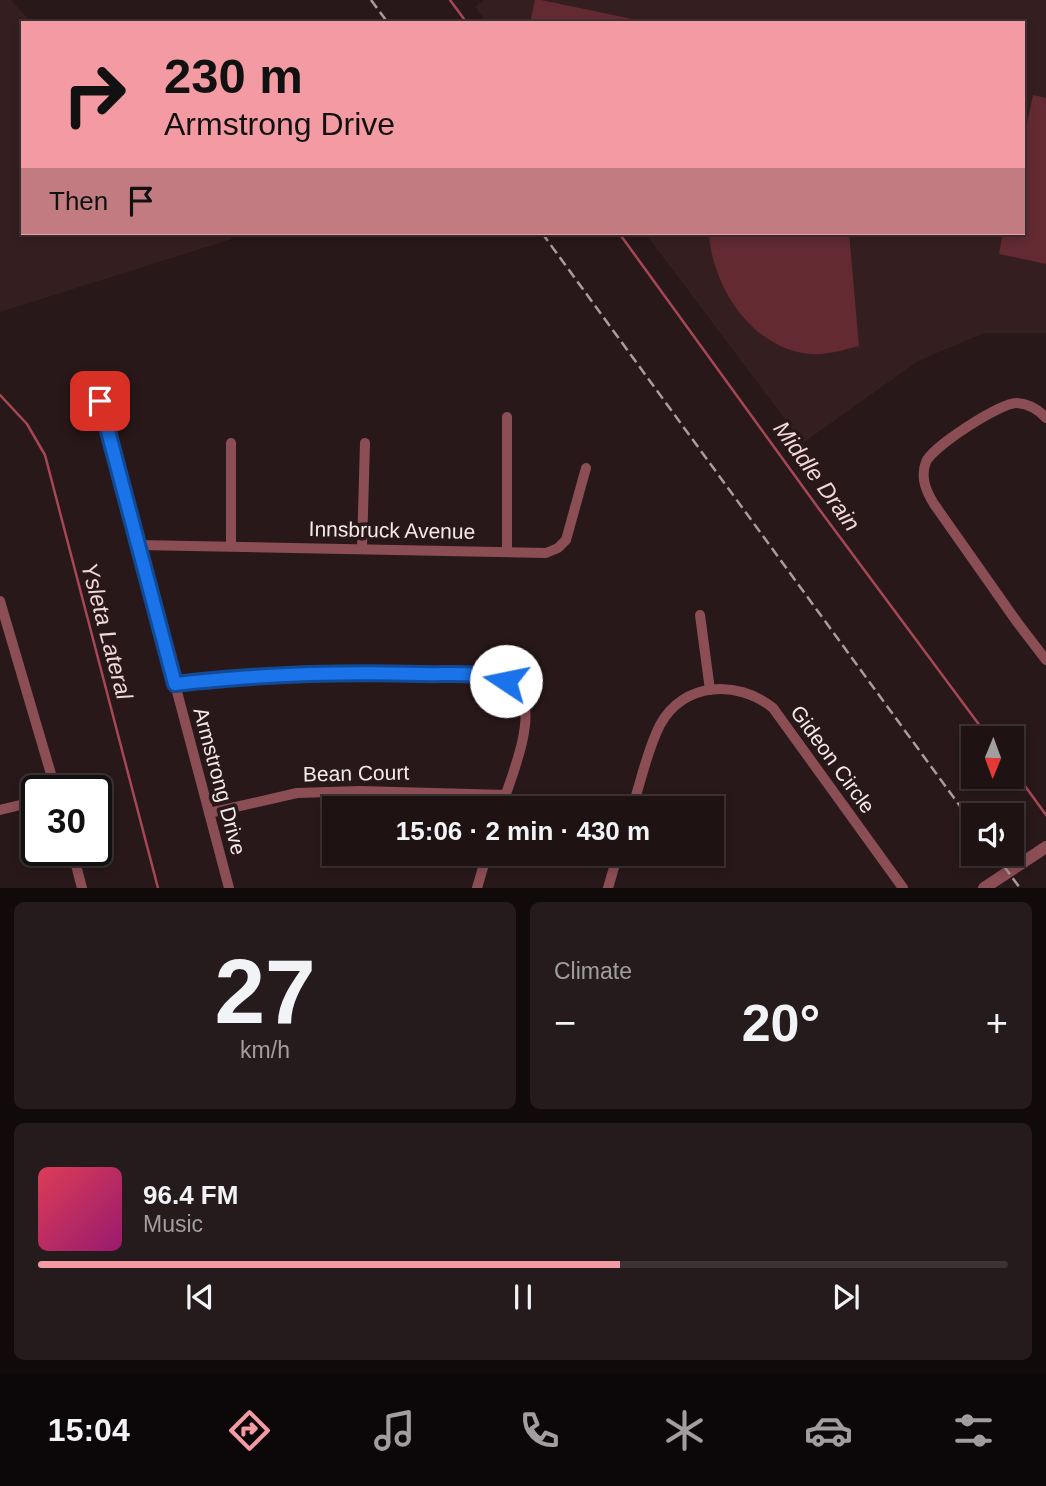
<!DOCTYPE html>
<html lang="en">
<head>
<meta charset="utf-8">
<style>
	:root { --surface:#1e1213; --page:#261b1c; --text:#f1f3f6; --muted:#a19ea0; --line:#3c3233; --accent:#f49aa3 }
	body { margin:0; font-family:Arial,sans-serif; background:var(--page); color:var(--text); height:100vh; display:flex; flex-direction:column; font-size:26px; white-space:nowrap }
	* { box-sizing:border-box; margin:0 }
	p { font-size:23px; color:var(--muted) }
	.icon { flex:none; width:38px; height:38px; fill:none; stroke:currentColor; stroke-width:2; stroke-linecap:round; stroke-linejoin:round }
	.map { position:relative; height:888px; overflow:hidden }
	.side { display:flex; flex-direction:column; gap:14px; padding:14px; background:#100a0a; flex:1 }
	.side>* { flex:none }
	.top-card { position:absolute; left:21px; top:21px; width:1004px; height:214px; border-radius:0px; box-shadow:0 4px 10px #0003,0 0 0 2px var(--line); background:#f49aa3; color:#111; overflow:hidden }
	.needle { width:46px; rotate:181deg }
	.controls { position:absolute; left:961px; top:726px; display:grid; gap:14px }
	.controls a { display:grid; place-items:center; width:63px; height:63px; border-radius:0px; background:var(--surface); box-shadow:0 4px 10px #0003,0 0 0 2px var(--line); font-size:35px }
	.speed { position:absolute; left:21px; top:775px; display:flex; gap:14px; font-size:35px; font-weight:700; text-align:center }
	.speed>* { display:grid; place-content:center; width:91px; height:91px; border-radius:50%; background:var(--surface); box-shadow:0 4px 10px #0003,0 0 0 2px var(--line); line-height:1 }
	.speed .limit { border:4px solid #111; border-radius:10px; background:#fff; color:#111 }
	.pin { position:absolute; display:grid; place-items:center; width:60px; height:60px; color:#fff; margin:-30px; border-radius:14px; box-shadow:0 4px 10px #0006 }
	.me { position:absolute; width:77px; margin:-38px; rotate:281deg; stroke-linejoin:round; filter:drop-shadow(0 0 5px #0008) }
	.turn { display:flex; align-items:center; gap:24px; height:147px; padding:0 28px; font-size:32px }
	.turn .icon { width:91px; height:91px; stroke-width:2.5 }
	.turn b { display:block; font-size:49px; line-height:60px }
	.then { display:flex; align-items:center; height:66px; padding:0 28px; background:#0003; gap:14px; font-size:26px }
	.big { font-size:52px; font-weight:700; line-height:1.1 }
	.side .card { flex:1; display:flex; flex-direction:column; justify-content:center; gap:10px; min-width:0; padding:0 24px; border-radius:10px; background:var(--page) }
	.side .dial { align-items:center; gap:0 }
	.dial b { font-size:91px; line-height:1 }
	.song { display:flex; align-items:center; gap:21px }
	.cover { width:84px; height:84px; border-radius:10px; background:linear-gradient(135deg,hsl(350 70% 55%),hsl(320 70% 35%)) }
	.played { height:7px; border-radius:4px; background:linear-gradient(90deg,var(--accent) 60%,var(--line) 60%) }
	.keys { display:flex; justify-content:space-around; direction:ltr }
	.heat { display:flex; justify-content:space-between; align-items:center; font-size:38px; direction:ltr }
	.side .tiles { flex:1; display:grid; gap:14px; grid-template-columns:1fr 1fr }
	.card:last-child { grid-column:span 2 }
	.trip { position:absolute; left:322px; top:796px; width:402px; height:70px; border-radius:0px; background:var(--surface); box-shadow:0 4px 10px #0003,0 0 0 2px var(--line); font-weight:700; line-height:70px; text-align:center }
	.tabs { display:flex; height:112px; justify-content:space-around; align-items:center; background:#0c0708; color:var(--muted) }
	.tabs .icon { width:49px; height:49px }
	.tabs .on { color:var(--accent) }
	.tabs b { font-size:32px; color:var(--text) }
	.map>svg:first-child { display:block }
	.built { fill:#351e20 }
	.green { fill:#632a32 }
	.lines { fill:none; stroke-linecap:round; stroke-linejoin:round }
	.stream { stroke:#a74755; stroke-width:2.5 }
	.minor { stroke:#8c4e55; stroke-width:10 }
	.tertiary { stroke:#8c4e55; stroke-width:12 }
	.rail { stroke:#a99c9c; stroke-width:2.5; stroke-dasharray:10 5; stroke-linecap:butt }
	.route-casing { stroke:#114b97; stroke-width:18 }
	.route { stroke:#1a73e8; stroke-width:12 }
	.labels { text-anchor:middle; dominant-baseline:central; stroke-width:7; stroke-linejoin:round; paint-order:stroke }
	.street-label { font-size:21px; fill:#f5e9e9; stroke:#281819 }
	.water-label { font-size:23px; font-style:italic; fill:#f3d7d8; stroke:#281819 }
</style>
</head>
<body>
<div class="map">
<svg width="1046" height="888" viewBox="0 0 1046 888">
	<rect width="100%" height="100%" fill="#281819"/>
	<!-- built -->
	<g class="built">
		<path d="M 0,0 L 11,0 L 32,23 L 23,23 L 23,233 L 226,233 L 232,239 L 0,312 Z"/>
		<path d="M 484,0 L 1046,0 L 1046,333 L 984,333 L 918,361 L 803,443 L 645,233 L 1024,233 L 1024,23 L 487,23 L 475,7 Z"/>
	</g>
	<!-- green -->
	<g class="green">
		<path d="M 535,0 L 541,0 L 651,23 L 530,23 Z"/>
		<path d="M 1033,95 L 1046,98 L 1046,264 L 999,254 L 1003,233 L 1024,233 L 1024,138 Z"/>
		<path d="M 709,233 L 849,233 L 859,346 C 843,350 828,355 811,354 C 753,350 712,287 709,233 Z"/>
	</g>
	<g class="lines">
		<!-- stream -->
		<g class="stream">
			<path d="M 450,0 L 467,23"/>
			<path d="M 619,233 L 819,509 L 989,738"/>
			<path d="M 0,395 L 27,424 L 45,455 L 158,888"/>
			<path d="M 1012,768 L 1046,815"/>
		</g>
		<!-- minor -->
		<g class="minor">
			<path d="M 100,401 L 229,888"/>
			<path d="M 1046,418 C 1039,410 1029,404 1017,403 C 1001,402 932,447 926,462 C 920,477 926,491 934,504 L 1017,622 L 1046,660"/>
			<path d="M 138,545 L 546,553 L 558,548 L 566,540 L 586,468"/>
			<path d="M 231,546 L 231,443"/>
			<path d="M 362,548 L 365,443"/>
			<path d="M 507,551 L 507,417"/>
			<path d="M 0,601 L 56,791"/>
			<path d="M 700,615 L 710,690"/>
			<path d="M 175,684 C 244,676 313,674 383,674 C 417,673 457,671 490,676 C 501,678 515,685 521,695 C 536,720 510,781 501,808"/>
			<path d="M 632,808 C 641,782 647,750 660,725 C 683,682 737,679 773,708 L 903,888"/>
			<path d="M 0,810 L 37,801"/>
			<path d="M 209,813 L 297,793 L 360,791 L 506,795"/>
			<path d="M 72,850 L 82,888"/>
			<path d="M 477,888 L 487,854"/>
			<path d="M 608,888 L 618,854"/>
		</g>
		<!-- tertiary -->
		<path class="tertiary" d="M 984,888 L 1046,847"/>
		<!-- rail -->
		<g class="rail">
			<path d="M 371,0 L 388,23"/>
			<path d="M 542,233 L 973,824"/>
			<path d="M 995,854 L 1020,888"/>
		</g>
	</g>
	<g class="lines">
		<defs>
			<path id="route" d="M 100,401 L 175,684 C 257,674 339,672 421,674 C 449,675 480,671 506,681"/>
		</defs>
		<!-- route casing -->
		<use href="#route" class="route-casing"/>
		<!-- route -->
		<use href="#route" class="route"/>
	</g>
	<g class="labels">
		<!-- street labels -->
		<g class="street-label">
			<text transform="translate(392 530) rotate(1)">Innsbruck Avenue</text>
			<text transform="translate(833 759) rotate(54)">Gideon Circle</text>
			<text transform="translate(356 773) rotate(-1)">Bean Court</text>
			<text transform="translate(220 781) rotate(75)">Armstrong Drive</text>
		</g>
		<!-- water labels -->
		<g class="water-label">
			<text transform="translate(817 476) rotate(54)">Middle Drain</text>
			<text transform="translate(107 631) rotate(75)">Ysleta Lateral</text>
		</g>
	</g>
</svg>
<div class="controls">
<a><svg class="needle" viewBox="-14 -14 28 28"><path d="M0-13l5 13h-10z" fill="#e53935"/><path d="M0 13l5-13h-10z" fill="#a19ea0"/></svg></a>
<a><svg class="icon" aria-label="sound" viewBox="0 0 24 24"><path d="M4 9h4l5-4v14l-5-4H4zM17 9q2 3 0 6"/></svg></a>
</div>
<div class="speed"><div class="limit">30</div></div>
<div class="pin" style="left:100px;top:401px;background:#d93025"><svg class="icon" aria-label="arrive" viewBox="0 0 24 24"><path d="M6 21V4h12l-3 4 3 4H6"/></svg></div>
<svg class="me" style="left:506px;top:681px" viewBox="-20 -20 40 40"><circle r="19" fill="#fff"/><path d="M0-13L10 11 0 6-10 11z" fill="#1a73e8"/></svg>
<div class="trip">15:06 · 2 min · 430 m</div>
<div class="top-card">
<div class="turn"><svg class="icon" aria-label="right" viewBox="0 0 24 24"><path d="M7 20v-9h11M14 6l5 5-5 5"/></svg><div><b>230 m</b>Armstrong Drive</div></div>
<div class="then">Then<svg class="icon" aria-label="arrive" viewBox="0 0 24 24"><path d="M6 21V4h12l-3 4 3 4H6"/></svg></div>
</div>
</div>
<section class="side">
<div class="tiles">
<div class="card dial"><b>27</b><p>km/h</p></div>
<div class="card"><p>Climate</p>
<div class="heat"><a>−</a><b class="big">20°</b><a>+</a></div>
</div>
<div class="card">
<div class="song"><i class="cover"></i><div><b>96.4 FM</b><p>Music</p></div></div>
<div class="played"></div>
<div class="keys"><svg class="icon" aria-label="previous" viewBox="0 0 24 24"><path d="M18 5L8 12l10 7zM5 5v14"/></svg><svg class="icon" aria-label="pause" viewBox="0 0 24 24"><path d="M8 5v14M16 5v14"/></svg><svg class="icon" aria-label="next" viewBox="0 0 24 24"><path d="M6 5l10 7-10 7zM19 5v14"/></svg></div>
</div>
</div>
</section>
<nav class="tabs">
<b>15:04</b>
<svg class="icon on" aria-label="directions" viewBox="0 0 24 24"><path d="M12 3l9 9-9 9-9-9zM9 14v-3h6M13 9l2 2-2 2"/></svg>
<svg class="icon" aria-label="music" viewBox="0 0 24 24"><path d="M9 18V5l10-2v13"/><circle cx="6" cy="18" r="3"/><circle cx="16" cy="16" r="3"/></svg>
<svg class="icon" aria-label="phone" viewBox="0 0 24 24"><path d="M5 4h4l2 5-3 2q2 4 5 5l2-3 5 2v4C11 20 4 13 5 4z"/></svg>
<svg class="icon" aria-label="climate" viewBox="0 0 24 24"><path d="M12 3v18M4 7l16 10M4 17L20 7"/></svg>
<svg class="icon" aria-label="car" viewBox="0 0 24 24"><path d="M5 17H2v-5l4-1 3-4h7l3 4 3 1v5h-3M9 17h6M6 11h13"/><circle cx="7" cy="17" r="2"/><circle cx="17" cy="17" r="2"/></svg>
<svg class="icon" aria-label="filters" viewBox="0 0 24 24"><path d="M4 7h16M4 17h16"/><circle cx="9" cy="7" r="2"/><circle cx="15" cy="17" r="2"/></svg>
</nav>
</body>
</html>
